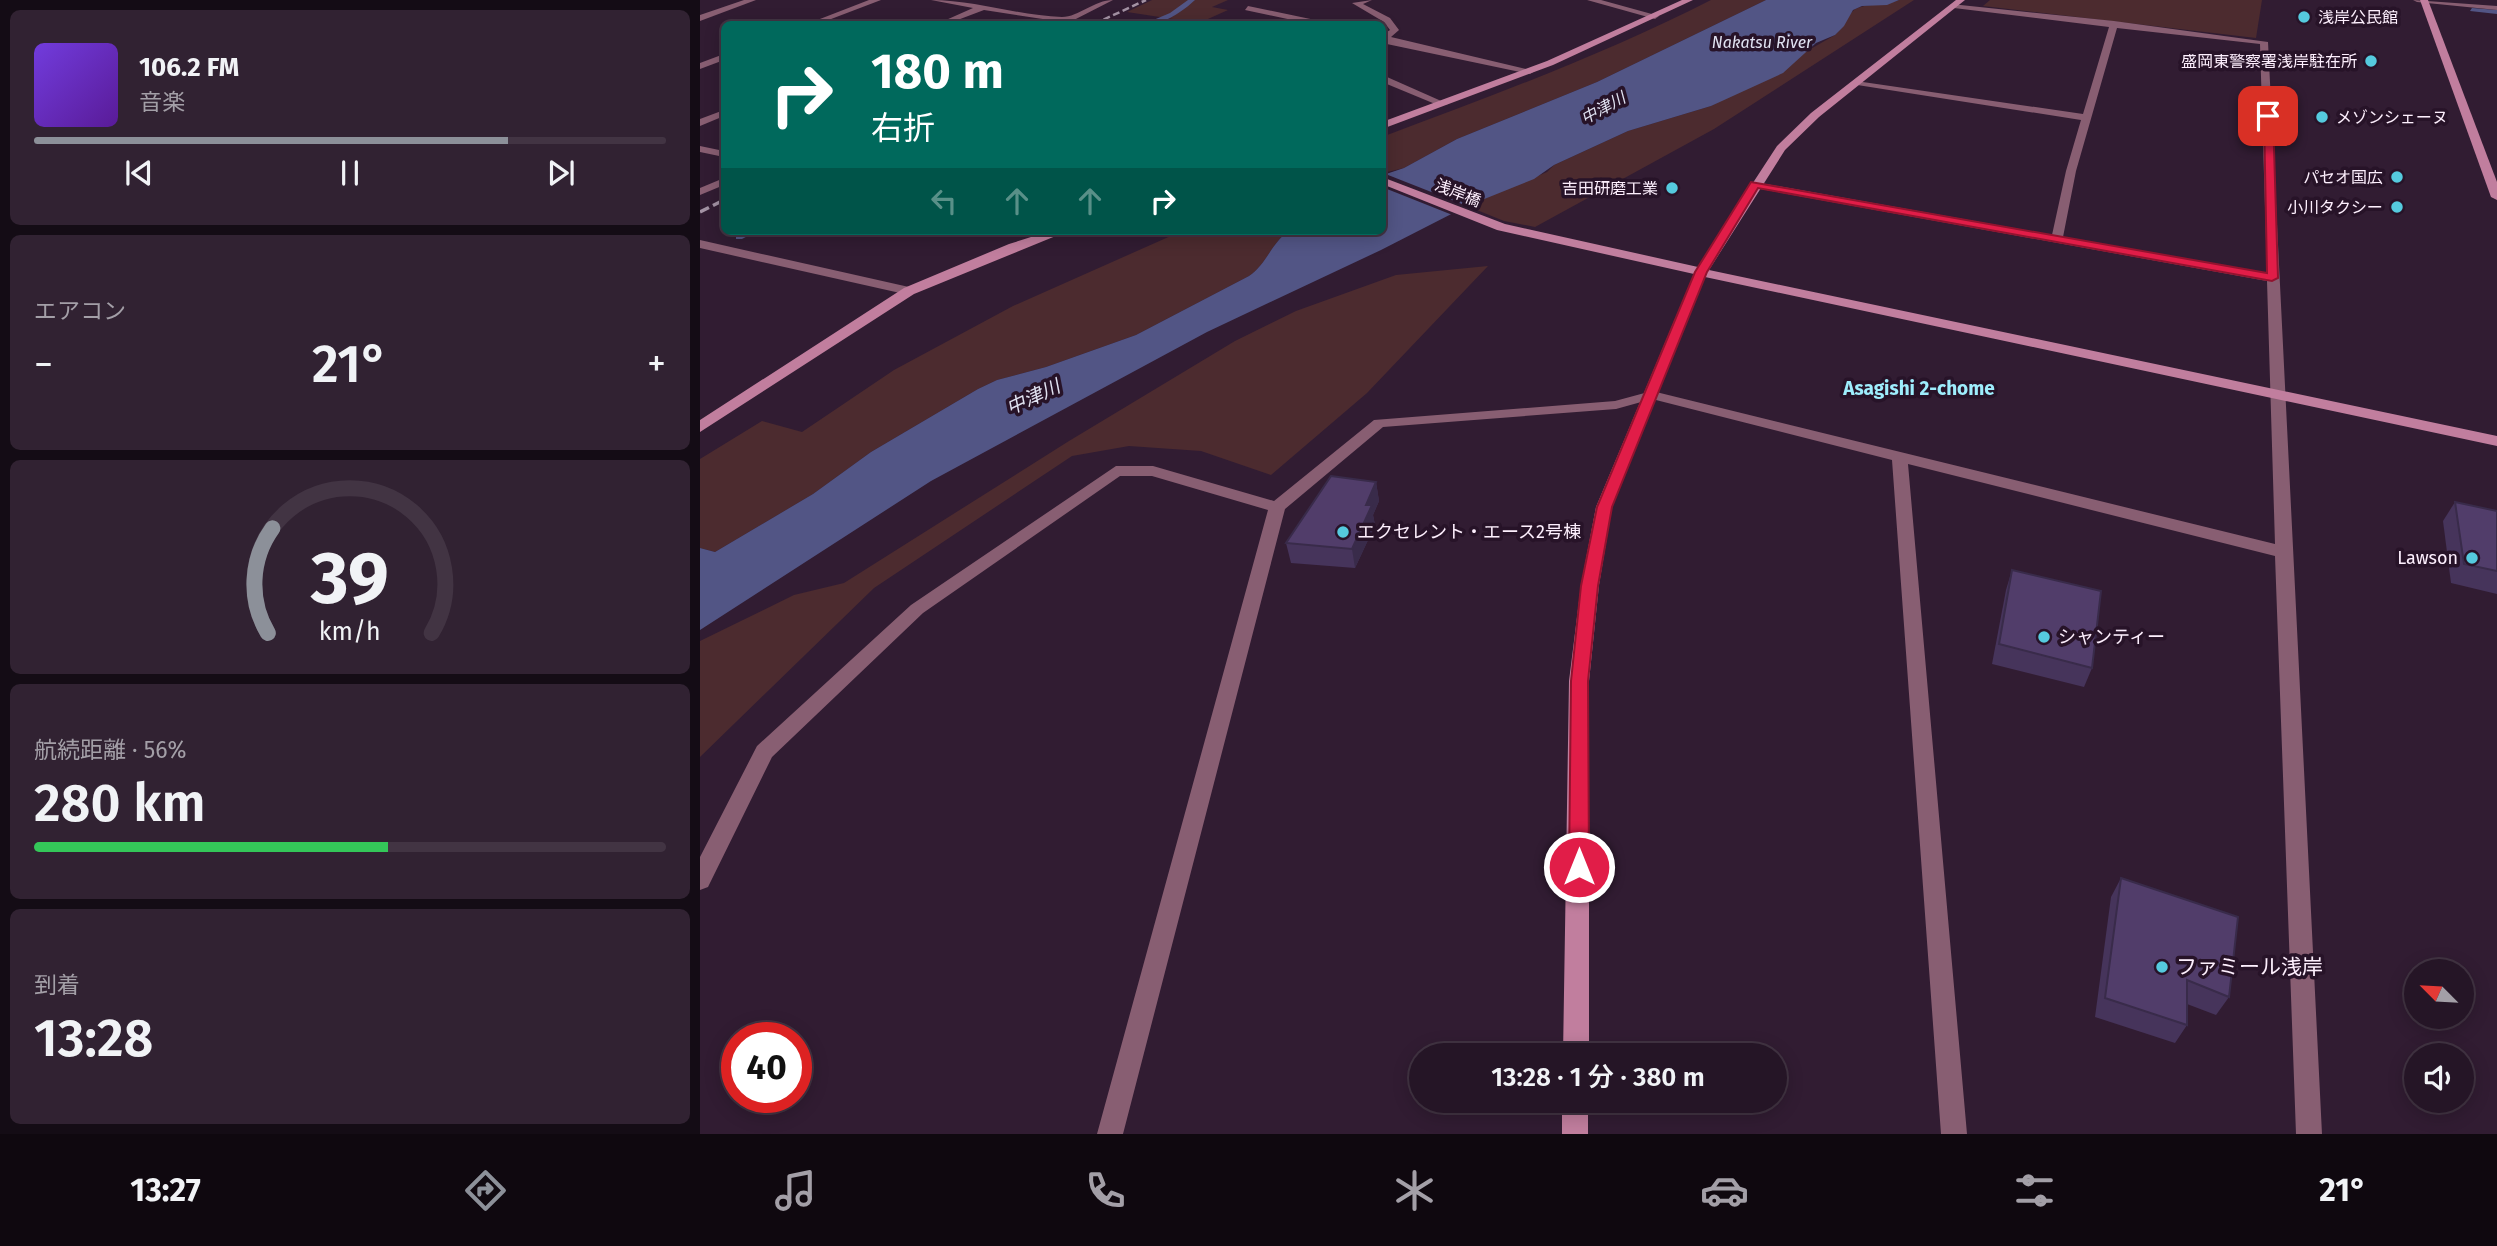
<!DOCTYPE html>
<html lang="ja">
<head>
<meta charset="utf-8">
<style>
	:root { --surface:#251526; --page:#312232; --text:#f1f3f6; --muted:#a39fa7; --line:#423443; --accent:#8c9099 }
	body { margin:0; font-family:"Fira Sans","Noto Sans JP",sans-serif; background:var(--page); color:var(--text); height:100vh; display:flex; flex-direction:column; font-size:26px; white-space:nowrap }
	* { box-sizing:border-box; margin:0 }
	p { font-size:23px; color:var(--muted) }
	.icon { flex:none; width:38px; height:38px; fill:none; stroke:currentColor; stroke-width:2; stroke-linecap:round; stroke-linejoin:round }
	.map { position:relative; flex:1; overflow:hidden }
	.panel { display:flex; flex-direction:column; gap:10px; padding:10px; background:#140c15; width:700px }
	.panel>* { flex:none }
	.top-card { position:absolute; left:21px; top:21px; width:665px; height:214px; border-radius:10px; box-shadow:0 4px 18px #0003,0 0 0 2px var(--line); background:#00695c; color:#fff; overflow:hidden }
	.needle { width:46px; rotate:294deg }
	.controls { position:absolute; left:1704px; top:959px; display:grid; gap:14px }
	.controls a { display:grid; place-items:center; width:70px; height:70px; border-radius:50%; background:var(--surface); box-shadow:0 4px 18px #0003,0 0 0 2px var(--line); font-size:35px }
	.speed { position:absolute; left:21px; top:1022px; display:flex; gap:14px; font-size:35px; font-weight:700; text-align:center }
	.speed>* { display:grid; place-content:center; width:91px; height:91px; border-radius:50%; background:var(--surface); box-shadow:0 4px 18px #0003,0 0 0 2px var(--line); line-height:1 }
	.speed .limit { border:10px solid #d22; background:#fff; color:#111 }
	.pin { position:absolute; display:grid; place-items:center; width:60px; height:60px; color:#fff; margin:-30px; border-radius:14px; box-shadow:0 4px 10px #0006 }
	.me { position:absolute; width:77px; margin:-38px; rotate:0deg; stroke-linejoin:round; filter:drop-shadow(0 0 5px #0008) }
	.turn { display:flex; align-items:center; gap:24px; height:147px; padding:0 35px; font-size:32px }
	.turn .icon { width:91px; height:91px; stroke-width:2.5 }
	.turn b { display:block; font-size:49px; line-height:60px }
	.lanes { display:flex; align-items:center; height:66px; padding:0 35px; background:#0003; justify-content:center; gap:35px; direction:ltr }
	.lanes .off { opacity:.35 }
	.big { font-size:52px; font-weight:600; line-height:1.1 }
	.panel .card { flex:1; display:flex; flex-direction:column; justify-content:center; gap:10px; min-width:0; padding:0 24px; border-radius:10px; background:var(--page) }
	.panel .dial { align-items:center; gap:0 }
	.dial svg { height:182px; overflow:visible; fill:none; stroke:var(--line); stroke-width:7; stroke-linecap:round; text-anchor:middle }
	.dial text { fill:var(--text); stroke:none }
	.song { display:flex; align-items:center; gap:21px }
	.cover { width:84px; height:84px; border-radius:10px; background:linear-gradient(135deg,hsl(260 70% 55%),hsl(270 70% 35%)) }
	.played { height:7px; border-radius:4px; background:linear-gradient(90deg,var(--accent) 75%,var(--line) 75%) }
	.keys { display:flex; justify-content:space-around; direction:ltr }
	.heat { display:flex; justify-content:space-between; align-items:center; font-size:38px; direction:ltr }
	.charge { height:10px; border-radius:5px; background:linear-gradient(90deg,#34c759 56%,var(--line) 0) }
	.trip { position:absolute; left:709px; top:1043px; width:378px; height:70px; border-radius:35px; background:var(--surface); box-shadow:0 4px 18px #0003,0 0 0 2px var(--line); font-weight:600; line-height:70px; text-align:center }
	.tab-bar { display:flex; height:112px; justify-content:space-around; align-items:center; background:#0f080f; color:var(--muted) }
	.tab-bar .icon { width:49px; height:49px }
	.tab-bar .active { color:var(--accent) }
	.tab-bar b { font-size:32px; color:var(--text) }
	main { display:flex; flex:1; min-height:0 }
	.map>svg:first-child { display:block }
	.green { fill:#4c2b2f }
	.water { fill:#525585 }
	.pier { fill:#311c32 }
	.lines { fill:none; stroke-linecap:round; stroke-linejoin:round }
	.stream { fill:#525585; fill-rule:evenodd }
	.street { fill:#885e72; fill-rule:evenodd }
	.secondary { fill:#c17e9e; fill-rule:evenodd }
	.rail-far1 { stroke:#a392a4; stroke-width:2.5; stroke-dasharray:7 3.5; stroke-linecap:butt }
	.rail { stroke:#a392a4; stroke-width:3.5; stroke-dasharray:10 4.5; stroke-linecap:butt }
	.wall { fill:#46345b }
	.shaded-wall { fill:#392b4a }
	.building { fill:#513d6a; stroke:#392b4a; stroke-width:2 }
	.route { fill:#e11d48; stroke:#92132f; stroke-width:2 }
	.poi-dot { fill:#55cade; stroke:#271328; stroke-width:2.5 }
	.labels { text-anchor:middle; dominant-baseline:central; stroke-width:7; stroke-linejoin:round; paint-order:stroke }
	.far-poi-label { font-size:16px; fill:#fdeffd; stroke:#271328; text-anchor:end }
	.far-water-label { font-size:16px; font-style:italic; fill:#e1e3f2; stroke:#271328 }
	.far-street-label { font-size:16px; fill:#fdeffd; stroke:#271328 }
	.poi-label { font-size:18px; fill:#fdeffd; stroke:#271328; text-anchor:start }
	.neighbourhood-label { font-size:19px; font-weight:bold; fill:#9eedfc; stroke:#271328 }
	.water-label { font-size:19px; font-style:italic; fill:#e1e3f2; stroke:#271328 }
	.near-poi-label { font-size:21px; fill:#fdeffd; stroke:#271328; text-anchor:start }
</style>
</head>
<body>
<main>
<section class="panel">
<div class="card">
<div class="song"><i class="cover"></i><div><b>106.2 FM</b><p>音楽</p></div></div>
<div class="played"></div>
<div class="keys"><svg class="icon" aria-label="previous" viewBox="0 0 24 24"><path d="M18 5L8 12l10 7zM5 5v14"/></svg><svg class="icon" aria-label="pause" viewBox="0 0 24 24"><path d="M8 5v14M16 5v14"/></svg><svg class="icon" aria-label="next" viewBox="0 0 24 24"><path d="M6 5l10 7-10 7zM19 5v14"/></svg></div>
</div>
<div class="card"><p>エアコン</p>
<div class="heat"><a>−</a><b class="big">21°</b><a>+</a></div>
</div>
<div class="card dial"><svg viewBox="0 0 100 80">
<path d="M14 69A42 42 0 1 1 86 69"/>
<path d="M14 69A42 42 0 0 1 16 23" stroke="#8c9099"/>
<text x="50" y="56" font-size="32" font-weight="700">39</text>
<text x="50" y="72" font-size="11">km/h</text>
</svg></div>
<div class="card"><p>航続距離 · 56%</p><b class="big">280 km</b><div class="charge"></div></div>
<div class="card"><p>到着</p><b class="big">13:28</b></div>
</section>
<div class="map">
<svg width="1797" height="1134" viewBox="0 0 1797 1134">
	<rect width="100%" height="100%" fill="#311c32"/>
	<!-- green -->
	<g class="green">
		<path d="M 452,0 L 528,0 L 512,7 L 528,10 L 499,23 L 427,12 Z"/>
		<path d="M 1011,0 L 1066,0 L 897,82 L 757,139 L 704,168 L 683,173 L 682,137 C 794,95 905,54 1011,0 Z"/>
		<path d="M 1199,0 L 1214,0 L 1014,129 L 835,227 L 804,221 L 767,206 L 847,172 L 854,165 L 928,131 L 1011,106 L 1135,35 C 1142,28 1146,18 1153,11 C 1161,3 1186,6 1199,0 Z"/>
		<path d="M 1290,0 L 1562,0 L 1556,38 L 1283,6 Z"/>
		<path d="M 482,231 L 589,231 C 571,243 567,264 549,276 L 436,335 L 346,367 L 297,380 L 278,389 L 171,452 L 113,494 L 15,552 L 0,548 L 0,459 L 62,421 L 102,432 L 194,370 L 313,306 Z"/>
		<path d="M 788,266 L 667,393 L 571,475 L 501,451 L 429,446 L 372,456 L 174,588 L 0,757 L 0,641 L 94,595 L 144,583 L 369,441 L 535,341 L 596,311 L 696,275 Z"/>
	</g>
	<!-- water -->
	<path class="water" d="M 1066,0 L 1199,0 L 1187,5 L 1162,6 L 1153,10 L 1144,26 L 1135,35 L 1116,43 L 1083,73 L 1011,106 L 928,131 L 854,165 L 834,179 L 767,206 L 681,250 L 507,332 L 231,481 L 0,630 L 0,548 L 15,552 L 113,494 L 171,452 L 278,389 L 297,380 L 346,367 L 436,335 L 549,276 C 567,264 571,243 589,231 L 682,231 L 683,175 L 704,168 L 757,139 L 897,82 Z"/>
	<!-- pier -->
	<path class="pier" d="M 683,173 L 772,208 L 755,216 L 682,187 Z"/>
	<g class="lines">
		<!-- stream -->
		<g class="stream">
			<path d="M 488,0 L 495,0 C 482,12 462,26 444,24 L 470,13 Z"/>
			<path d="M 1772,8 L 1797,10 L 1797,14 L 1770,11 Z"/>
			<path d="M 44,231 L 57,231 L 42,239 L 36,239 L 36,235 Z"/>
		</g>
		<!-- street -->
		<g class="street">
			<path d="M 44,0 L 56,0 L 0,21 L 0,15 Z"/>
			<path d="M 169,0 L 181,0 L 118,24 L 107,24 Z"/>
			<path d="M 231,0 C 275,0 320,16 362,17 C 379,17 394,0 413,0 L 370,22 L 352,24 L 356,21 L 284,10 L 247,24 L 237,24 L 273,8 Z"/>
			<path d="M 672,0 L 663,4 L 690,18 L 699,30 L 691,37 L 835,71 L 830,74 L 682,43 L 682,35 L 690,30 L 684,22 L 652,3 Z"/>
			<path d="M 887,0 L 901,0 L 959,16 L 955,19 Z"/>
			<path d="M 1713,0 L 1797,6 L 1797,10 L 1717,2 Z"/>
			<path d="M 1251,4 L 1414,21 L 1568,42 L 1622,1134 L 1596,1134 L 1575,556 L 1208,464 L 1267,1134 L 1241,1134 L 1192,460 L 952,399 L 916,409 L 683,427 L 585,509 L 423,1134 L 397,1134 L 568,510 L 452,476 L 420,476 L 223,613 L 72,757 L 8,887 L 0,890 L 0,857 L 57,746 L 211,605 L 416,466 L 453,466 L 574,501 L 674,420 L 915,401 L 952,391 L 1575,544 L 1567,281 L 1055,188 L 1049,185 L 1055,182 L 1352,235 L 1366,171 L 1381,120 L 1151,84 L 1156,81 L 1383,114 L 1409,27 L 1254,8 ZM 1417,28 L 1560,44 L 1567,273 L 1363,237 L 1376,171 Z"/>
			<path d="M 548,6 L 620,21 L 624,24 L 611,24 L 545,10 Z"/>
			<path d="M 24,54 L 24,60 L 0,69 L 0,63 Z"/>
			<path d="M 682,77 L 687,77 L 748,104 L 740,106 L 682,82 Z"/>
			<path d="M 24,110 L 24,116 L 0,126 L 0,119 Z"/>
			<path d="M 0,146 L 24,151 L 24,157 L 0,152 Z"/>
			<path d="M 24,178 L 24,185 L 0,195 L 0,188 Z"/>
			<path d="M 0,240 L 209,287 L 215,291 L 209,295 L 0,248 Z"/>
		</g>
		<!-- secondary -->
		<g class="secondary">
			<path d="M 982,0 L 993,0 L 853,65 L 682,129 L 682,122 L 847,61 Z"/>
			<path d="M 1256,0 L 1265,0 L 1119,117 L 1085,150 L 1009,270 L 1797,436 L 1797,446 L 1005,277 L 912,507 L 899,585 L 889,681 L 889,1055 L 863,1055 L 869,681 L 881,585 L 896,507 L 994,274 L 797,230 L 682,184 L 682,177 L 805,224 L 998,267 L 1077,146 L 1111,113 Z"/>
			<path d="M 1720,0 L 1728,0 L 1797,182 L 1797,200 L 1791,197 Z"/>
			<path d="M 350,231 L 368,231 L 214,294 L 0,432 L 0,420 L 204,288 L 309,244 Z"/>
			<rect x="862" y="1101" width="26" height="33"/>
		</g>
		<!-- rail-far1 -->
		<path class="rail-far1" d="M 394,24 L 446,0"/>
		<!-- rail -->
		<path class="rail" d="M 0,212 L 24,200"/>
	</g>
	<!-- wall -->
	<g class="wall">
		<path d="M 676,482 L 679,501 L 673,515 L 675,525 L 655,568 L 591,563 L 586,543 Z"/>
		<path d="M 1755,502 L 1797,511 L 1797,594 L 1751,583 L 1743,521 Z"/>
		<path d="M 1312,570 L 1392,668 L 1384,687 L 1292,664 L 1306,590 Z"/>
		<path d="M 1421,878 L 1529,997 L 1516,1015 L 1487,1004 L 1487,1025 L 1475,1043 L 1395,1017 L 1411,897 Z"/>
	</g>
	<!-- shaded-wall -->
	<path class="shaded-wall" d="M 676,482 L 679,501 L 673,515 L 675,525 L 655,568 L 652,549 L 666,505 Z"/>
	<!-- building -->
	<g class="building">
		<path d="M 631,476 L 676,482 L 666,505 L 672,505 L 652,549 L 586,543 Z"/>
		<path d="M 1755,502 L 1797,511 L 1797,571 L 1764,564 Z"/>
		<path d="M 1312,570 L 1401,591 L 1392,668 L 1299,644 Z"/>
		<path d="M 1421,878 L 1538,917 L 1529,997 L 1487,980 L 1487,1025 L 1405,998 Z"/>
	</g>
	<!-- route -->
	<path class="route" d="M 1568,113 L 1573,116 L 1578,278 L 1572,281 L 1058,188 L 1007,272 L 912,507 L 898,586 L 888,681 L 889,867 L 886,873 L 879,876 L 872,873 L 869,867 L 871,681 L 881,586 L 897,507 L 995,272 L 1051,182 L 1567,273 L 1564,116 Z"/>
	<!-- markers -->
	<g class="poi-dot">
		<circle cx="1604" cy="17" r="7"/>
		<circle cx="1671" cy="61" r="7"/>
		<circle cx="1622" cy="117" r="7"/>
		<circle cx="1697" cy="177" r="7"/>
		<circle cx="972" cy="188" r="7"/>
		<circle cx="1697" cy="207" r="7"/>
		<circle cx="643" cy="532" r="7"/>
		<circle cx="1772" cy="558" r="7"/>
		<circle cx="1344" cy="637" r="7"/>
		<circle cx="1462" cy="967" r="7"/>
	</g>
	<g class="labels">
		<!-- far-poi labels -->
		<g class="far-poi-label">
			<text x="1618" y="17" text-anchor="start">浅岸公民館</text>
			<text x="1657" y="61">盛岡東警察署浅岸駐在所</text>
			<text x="1636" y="117" text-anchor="start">メゾンシェーヌ</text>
			<text x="1683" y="177">パセオ国広</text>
			<text x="958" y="188">吉田研磨工業</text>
			<text x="1683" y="207">小川タクシー</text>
		</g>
		<!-- far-water labels -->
		<g class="far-water-label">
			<text x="1062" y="42">Nakatsu River</text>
			<text transform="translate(903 108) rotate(-29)">中津川</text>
		</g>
		<!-- far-street labels -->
		<g class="far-street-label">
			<text transform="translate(758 193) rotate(22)">浅岸橋</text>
		</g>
		<!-- poi labels -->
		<g class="poi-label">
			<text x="657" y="532">エクセレント・エース2号棟</text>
			<text x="1758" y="558" text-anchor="end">Lawson</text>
			<text x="1358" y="637">シャンティー</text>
		</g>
		<!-- neighbourhood labels -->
		<g class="neighbourhood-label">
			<text x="1219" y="388">Asagishi 2-chome</text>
		</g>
		<!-- water labels -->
		<g class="water-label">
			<text transform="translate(333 397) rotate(-25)">中津川</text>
		</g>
		<!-- near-poi labels -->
		<g class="near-poi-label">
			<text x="1476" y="967">ファミール浅岸</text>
		</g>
	</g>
</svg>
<div class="controls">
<a><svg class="needle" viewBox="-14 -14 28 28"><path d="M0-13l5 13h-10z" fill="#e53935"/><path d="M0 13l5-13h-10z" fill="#a39fa7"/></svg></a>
<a><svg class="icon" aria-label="sound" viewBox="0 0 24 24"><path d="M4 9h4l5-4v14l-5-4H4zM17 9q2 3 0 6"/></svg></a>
</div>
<div class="speed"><div class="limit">40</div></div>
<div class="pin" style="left:1568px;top:116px;background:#d93025"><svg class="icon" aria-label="arrive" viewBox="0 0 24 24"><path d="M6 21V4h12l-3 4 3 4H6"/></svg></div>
<svg class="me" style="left:879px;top:867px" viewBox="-20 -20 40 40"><circle r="17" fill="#e11d48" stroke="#fff" stroke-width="3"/><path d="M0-11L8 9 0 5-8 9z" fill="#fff"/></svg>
<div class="trip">13:28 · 1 分 · 380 m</div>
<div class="top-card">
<div class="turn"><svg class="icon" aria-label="right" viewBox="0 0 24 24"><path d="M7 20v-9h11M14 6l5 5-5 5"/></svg><div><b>180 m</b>右折</div></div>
<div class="lanes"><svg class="icon off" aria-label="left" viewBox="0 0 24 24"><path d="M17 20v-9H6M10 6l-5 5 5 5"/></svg><svg class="icon off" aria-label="ahead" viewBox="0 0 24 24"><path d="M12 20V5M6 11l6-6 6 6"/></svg><svg class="icon off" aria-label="ahead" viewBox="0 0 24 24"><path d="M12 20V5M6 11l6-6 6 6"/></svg><svg class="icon" aria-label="right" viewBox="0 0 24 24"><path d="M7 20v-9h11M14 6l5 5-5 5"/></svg></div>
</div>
</div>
</main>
<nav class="tab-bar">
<b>13:27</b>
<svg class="icon active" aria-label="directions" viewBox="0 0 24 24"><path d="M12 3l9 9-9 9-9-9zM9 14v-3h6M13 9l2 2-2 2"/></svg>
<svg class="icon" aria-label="music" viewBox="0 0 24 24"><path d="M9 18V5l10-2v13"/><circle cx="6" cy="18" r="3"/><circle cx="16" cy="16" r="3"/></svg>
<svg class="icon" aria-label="phone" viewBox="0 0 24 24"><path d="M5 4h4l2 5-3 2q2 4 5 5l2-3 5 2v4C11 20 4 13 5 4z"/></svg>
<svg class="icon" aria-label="climate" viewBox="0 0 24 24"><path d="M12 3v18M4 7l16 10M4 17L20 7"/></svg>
<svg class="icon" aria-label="car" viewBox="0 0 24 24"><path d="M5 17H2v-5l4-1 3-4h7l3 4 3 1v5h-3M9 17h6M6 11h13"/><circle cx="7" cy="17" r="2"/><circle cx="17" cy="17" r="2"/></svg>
<svg class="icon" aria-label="filters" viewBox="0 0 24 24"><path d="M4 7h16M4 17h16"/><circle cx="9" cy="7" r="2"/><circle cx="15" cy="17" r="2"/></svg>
<b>21°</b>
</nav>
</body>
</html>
